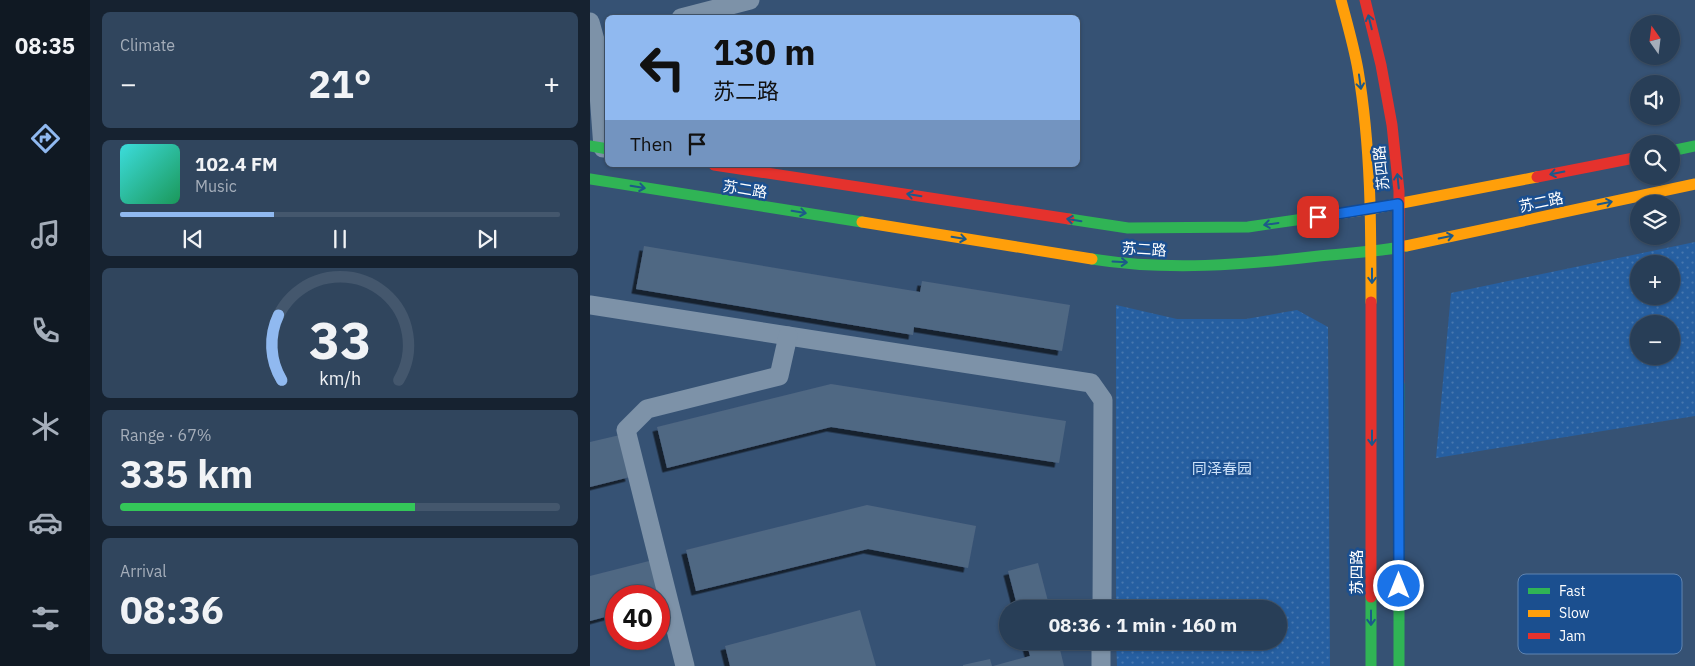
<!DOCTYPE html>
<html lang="en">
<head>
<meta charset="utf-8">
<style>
	:root { --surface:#283e57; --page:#30455d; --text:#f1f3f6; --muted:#a5aeba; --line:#44576d; --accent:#90b9f0 }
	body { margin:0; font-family:"IBM Plex Sans","Noto Sans SC",sans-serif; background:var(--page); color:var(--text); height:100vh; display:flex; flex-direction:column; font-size:19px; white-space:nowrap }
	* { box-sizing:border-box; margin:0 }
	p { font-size:16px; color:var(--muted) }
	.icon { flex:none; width:28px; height:28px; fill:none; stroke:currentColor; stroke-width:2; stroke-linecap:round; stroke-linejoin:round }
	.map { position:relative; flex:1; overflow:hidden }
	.panel { display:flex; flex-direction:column; gap:12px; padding:12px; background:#162230; width:500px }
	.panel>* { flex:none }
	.guide { position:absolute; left:15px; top:15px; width:475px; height:152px; border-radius:8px; box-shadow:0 1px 4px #0004,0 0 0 1px var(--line); background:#90b9f0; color:#111; overflow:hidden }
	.needle { width:32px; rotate:346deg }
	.tools { position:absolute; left:1040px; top:15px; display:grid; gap:10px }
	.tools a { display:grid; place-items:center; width:50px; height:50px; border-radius:50%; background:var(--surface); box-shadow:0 1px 4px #0004,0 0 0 1px var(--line); font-size:25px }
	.speed { position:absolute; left:15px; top:585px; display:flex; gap:10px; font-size:25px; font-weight:700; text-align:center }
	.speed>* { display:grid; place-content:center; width:65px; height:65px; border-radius:50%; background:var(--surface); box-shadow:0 1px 4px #0004,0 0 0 1px var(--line); line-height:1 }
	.speed .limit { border:8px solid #d22; background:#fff; color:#111 }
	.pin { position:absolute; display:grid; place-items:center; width:42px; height:42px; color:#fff; margin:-21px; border-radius:10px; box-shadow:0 2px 8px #0006 }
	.me { position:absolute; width:55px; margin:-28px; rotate:0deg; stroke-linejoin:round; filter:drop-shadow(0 0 4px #0008) }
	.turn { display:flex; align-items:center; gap:18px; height:105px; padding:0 25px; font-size:22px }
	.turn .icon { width:65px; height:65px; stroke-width:2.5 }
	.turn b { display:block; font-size:35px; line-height:42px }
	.then { display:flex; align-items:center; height:48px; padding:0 25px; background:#0003; gap:10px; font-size:19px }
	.big { font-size:38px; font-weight:700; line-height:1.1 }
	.panel .card { flex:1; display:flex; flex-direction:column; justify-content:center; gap:8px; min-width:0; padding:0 18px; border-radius:8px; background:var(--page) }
	.panel .dial { align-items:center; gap:0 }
	.dial svg { height:130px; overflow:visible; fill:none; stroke:var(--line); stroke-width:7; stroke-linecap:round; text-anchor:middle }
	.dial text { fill:var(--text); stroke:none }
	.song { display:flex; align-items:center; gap:15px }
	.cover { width:60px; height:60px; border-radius:8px; background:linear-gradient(135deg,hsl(180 70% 55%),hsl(150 70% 35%)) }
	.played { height:5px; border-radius:2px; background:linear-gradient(90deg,var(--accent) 35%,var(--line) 35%) }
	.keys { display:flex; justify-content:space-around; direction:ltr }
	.heat { display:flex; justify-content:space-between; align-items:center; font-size:28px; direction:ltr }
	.charge { height:8px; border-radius:4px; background:linear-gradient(90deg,#34c759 67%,var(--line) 0) }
	.trip { position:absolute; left:409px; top:600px; width:288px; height:50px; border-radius:25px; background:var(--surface); box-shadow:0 1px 4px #0004,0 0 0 1px var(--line); font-weight:700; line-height:50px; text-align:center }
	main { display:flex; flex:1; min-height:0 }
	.menu { display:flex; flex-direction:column; width:90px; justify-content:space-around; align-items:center; background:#101923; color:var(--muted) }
	.menu .icon { width:35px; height:35px }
	.menu .on { color:var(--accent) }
	.menu b { font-size:22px; color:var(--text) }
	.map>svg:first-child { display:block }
	.grass { fill:url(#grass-dots); fill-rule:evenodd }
	.building { fill:#506783; filter:url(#shadow) }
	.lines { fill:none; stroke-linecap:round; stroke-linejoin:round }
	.street { stroke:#7d92a8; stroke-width:19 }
	.fast { stroke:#30b455; stroke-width:11 }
	.slow { stroke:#ff9f0a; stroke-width:11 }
	.jam { stroke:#e5322d; stroke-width:11 }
	.oneway { stroke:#1d5989 }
	.route-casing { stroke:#114b97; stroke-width:12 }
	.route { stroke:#1a73e8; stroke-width:9 }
	.labels { text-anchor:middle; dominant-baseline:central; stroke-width:5; stroke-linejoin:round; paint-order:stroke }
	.street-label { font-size:15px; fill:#fff; stroke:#1b4f8f }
	.park-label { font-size:15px; fill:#cfe3fa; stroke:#1b4f8f }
	.key { fill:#1b4f8f; stroke:#5f84b1; stroke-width:1 }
	.key-label { font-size:14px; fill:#fff }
</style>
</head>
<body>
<main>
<nav class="menu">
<b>08:35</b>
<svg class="icon on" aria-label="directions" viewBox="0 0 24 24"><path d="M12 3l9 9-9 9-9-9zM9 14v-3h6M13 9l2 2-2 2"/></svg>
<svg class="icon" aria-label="music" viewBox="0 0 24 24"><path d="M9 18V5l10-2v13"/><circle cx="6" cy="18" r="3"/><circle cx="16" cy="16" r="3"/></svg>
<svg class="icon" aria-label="phone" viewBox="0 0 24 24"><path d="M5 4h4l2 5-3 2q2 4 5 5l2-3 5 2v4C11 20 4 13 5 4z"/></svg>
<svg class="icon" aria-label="climate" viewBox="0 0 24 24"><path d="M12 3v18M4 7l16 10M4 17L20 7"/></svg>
<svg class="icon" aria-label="car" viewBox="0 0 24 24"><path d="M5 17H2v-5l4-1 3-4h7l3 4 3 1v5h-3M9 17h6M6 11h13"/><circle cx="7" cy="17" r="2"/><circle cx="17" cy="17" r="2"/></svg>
<svg class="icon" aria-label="filters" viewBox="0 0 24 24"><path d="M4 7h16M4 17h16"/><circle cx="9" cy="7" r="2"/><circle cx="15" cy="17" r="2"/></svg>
</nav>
<section class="panel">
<div class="card"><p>Climate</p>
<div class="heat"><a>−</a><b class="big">21°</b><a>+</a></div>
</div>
<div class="card">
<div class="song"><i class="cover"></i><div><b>102.4 FM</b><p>Music</p></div></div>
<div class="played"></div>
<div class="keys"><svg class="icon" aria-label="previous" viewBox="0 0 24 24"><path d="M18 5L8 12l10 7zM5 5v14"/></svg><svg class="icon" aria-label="pause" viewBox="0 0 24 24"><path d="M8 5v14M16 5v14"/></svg><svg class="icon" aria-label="next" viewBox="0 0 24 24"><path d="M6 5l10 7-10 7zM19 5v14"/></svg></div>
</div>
<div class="card dial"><svg viewBox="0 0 100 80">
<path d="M14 69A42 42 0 1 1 86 69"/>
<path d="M14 69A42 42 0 0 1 12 29" stroke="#90b9f0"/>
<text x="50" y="56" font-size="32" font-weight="700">33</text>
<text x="50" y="72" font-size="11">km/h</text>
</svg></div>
<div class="card"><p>Range · 67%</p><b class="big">335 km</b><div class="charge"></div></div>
<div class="card"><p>Arrival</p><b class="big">08:36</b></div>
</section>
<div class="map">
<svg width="1105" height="666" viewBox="0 0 1105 666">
	<defs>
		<pattern id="grass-dots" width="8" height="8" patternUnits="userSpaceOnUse" patternTransform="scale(1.25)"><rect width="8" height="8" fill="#265fa1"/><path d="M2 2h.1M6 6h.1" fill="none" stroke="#4777af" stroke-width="1.8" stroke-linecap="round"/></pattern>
		<filter id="shadow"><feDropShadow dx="-4.5" dy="4.5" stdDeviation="0" flood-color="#0009"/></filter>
	</defs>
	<rect width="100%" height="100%" fill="#365274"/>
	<!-- grass -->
	<g class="grass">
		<path d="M 1105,242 L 1105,416 L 846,458 L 861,293 ZM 1049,264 L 1081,264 L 1081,296 L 1049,296 ZM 1049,324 L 1081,324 L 1081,356 L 1049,356 Z"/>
		<path d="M 526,305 L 587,319 L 656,319 L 707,310 L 738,327 L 740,666 L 527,666 L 526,641 L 688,641 L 688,609 L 526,609 Z"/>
	</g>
	<!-- building -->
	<g class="building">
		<path d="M 54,246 L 330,292 L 332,281 L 480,305 L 472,351 L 324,327 L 323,335 L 46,289 Z"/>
		<path d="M 241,384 L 476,421 L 469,463 L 241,427 L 77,468 L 67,427 Z"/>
		<path d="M 30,435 L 40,477 L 0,487 L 0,442 Z"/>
		<path d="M 277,505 L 386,526 L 378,568 L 278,549 L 106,591 L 96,550 Z"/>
		<path d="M 63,560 L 74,602 L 69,603 L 69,596 L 26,596 L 26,614 L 0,621 L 0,576 Z"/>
		<path d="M 448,563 L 460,609 L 428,609 L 418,571 Z"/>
		<path d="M 270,610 L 286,666 L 140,666 L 135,646 Z"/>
		<path d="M 436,641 L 468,641 L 474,666 L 403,666 L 440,656 Z"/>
		<path d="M 400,659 L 402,666 L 373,666 L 373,665 Z"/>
	</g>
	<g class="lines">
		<!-- street -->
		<g class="street">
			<path d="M 91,18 L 160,0"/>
			<path d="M 0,22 L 5,40 L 13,148"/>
			<path d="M 0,305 L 501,383 L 513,400 L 512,609"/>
			<path d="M 95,666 L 36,430 L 57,409 L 189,376 L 198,336"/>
			<path d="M 511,666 L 511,641"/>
		</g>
		<!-- fast -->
		<g class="fast">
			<path d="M 0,146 L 18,149"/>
			<path d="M 1081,151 L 1105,146"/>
			<path d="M 0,179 L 272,222"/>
			<path d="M 479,219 L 538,228 L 658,227 L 734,216"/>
			<path d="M 502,259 C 577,271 654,265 729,256 C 758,253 788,252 816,246"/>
			<path d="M 809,382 L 809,666"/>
			<path d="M 781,597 L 781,666"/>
		</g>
		<!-- slow -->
		<g class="slow">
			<path d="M 751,0 C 757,23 764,47 768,70 C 781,147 781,224 781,302"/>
			<path d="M 734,216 L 781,209 L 947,177"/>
			<path d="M 272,222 L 502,259"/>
			<path d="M 816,246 L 1105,184"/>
		</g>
		<!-- jam -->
		<g class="jam">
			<path d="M 775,0 L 791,65 L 802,125 L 809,191 L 809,382"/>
			<path d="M 124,165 L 479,219"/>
			<path d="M 947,177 L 1049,157"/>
			<path d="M 781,302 L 781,597"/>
		</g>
	</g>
	<!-- one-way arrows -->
	<defs><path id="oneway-shaft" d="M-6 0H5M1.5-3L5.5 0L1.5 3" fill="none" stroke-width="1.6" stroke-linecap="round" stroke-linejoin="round" transform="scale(1.25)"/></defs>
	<g class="oneway">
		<use href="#oneway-shaft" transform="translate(780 22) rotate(-104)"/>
		<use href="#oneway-shaft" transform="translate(770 82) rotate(82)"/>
		<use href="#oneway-shaft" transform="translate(967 173) rotate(169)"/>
		<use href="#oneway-shaft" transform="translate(808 181) rotate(-96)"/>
		<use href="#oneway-shaft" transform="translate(48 187) rotate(9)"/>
		<use href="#oneway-shaft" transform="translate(324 195) rotate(-171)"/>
		<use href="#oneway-shaft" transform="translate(1015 203) rotate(-12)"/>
		<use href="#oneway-shaft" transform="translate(209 212) rotate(9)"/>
		<use href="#oneway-shaft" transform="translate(484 220) rotate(-171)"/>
		<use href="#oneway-shaft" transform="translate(681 224) rotate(172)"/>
		<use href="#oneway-shaft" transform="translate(856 237) rotate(-12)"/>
		<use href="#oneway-shaft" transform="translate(369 238) rotate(9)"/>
		<use href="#oneway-shaft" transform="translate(530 262) rotate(3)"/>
		<use href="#oneway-shaft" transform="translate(782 276) rotate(90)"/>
		<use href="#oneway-shaft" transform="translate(782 438) rotate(90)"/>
		<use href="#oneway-shaft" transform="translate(781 618) rotate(90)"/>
	</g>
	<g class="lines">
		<defs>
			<path id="route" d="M 728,217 L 808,204 L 809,586"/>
		</defs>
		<!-- route casing -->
		<use href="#route" class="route-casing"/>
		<!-- route -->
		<use href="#route" class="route"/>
	</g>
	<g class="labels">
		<!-- street labels -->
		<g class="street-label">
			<text transform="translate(791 168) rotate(-96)">苏四路</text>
			<text transform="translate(155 189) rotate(9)">苏二路</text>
			<text transform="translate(951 202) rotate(-12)">苏二路</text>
			<text transform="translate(554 249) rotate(3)">苏二路</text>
			<text transform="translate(766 572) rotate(-90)">苏四路</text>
		</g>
		<!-- park labels -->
		<g class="park-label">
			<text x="632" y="468">同泽春园</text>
		</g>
	</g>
	<!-- legend -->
	<rect x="928" y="574" width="164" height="80" rx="8" class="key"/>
	<rect x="938" y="588" width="22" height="6" fill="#30b455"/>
	<rect x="938" y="610" width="22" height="7" fill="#ff9f0a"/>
	<rect x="938" y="633" width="22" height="6" fill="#e5322d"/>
	<g class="key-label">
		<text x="969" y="596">Fast</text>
		<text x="969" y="618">Slow</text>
		<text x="969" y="641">Jam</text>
	</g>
</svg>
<div class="tools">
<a><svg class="needle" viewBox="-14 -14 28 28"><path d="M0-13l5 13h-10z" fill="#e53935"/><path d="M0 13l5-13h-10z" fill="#a5aeba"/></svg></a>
<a><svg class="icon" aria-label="sound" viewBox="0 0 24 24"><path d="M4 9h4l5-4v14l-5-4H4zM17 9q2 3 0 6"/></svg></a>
<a><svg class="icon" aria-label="search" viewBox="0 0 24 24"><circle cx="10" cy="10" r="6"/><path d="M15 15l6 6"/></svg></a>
<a><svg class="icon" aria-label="layers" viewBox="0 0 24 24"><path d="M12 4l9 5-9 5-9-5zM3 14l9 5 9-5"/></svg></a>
<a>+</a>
<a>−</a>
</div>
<div class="speed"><div class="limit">40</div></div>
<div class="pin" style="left:728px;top:217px;background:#d93025"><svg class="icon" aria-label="arrive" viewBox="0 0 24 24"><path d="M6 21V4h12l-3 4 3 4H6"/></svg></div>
<svg class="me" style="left:809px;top:586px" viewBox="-20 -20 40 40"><circle r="17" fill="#1a73e8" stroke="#fff" stroke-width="3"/><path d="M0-11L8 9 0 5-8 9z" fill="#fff"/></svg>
<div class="trip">08:36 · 1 min · 160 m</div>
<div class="guide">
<div class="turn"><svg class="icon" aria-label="left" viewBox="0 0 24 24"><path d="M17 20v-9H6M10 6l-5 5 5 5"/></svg><div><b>130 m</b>苏二路</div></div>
<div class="then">Then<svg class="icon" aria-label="arrive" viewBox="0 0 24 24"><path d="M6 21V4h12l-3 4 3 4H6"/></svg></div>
</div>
</div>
</main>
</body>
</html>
